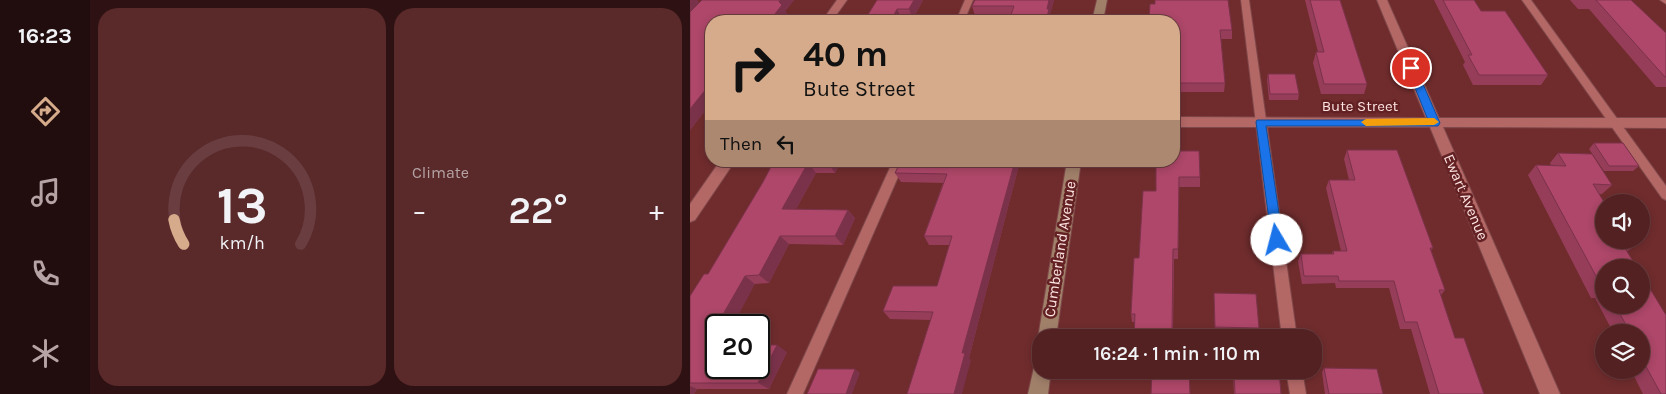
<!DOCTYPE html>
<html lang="en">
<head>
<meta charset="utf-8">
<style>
	:root { --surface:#542122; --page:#5a292a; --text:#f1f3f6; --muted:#b5a3a5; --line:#6a3e40; --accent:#d6ab8b }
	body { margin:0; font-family:Karla,sans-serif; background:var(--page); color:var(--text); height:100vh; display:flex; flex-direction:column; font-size:19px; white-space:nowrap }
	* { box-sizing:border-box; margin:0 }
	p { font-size:16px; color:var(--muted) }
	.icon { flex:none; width:28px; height:28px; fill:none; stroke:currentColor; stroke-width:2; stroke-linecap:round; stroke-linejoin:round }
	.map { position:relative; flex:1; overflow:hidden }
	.sheet { display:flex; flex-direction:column; gap:8px; padding:8px; background:#2e1213; width:600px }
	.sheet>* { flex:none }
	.hud { position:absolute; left:15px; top:15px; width:475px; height:152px; border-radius:20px; box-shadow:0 2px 8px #0003,0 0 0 1px var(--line); background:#d6ab8b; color:#111; overflow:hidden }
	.fabs { position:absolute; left:905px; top:194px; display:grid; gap:10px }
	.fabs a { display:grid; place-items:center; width:55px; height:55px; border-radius:50%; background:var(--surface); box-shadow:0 2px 8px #0003,0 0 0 1px var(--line); font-size:25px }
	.speed { position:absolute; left:15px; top:314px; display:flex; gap:10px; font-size:25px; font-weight:700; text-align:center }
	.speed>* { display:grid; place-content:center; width:65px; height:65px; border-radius:50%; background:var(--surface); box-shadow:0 2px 8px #0003,0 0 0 1px var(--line); line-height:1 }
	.speed .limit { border:2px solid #111; border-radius:8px; background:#fff; color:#111 }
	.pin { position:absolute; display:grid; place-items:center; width:42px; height:42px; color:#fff; margin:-21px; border:2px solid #fff; border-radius:50%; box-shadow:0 1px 5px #0007 }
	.me { position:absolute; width:55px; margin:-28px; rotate:352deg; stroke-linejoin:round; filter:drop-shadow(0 0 4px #0008) }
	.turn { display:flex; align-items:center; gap:18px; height:105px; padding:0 15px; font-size:22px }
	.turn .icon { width:65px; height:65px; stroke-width:2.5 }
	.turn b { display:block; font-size:35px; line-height:42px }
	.then { display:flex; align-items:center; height:48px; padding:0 15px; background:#0003; gap:10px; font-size:19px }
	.big { font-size:38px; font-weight:600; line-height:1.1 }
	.sheet .tile { flex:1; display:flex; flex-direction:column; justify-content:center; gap:8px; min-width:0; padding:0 18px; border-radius:20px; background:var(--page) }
	.sheet .dial { align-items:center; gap:0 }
	.dial svg { height:130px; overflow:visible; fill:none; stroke:var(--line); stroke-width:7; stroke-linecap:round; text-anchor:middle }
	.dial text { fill:var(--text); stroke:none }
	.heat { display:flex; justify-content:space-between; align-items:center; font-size:28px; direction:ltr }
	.sheet .tiles { flex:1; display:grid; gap:8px; grid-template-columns:repeat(2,1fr) }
	.trip { position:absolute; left:342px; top:329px; width:290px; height:50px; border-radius:20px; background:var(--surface); box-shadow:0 2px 8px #0003,0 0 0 1px var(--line); font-weight:600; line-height:50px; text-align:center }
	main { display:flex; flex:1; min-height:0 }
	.tabs { display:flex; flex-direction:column; width:90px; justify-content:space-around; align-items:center; background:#220d0e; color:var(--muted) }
	.tabs .icon { width:35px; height:35px }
	.tabs .selected { color:var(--accent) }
	.tabs b { font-size:22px; color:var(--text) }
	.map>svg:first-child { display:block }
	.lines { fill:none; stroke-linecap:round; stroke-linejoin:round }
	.lane-casing { stroke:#7e4749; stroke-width:2 }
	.street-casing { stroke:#7e4749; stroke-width:2 }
	.secondary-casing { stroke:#7e4749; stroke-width:2 }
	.lane { fill:#b36866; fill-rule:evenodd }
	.street { fill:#b36866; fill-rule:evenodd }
	.secondary { fill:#a1806a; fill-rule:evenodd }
	.wall { fill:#963d5a }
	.shaded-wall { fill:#7a324a }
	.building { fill:#ae4769; stroke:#7a324a }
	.route { fill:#1a73e8; stroke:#114b97 }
	.slow { fill:#f59e0b }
	.labels { text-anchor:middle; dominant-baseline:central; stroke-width:5; stroke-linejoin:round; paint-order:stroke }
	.street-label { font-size:15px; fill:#fde3e1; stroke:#632123 }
</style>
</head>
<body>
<main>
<nav class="tabs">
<b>16:23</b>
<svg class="icon selected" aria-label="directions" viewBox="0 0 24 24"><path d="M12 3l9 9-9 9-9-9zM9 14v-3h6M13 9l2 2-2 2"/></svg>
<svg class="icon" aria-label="music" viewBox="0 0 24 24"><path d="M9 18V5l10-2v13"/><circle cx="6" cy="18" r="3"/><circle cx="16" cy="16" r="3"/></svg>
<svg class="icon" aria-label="phone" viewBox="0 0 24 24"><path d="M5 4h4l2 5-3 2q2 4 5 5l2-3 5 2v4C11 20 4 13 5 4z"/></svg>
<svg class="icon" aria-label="climate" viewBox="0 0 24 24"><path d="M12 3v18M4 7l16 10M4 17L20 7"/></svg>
</nav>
<section class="sheet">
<div class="tiles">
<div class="tile dial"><svg viewBox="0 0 100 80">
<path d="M14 69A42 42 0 1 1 86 69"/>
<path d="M14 69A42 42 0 0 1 8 54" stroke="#d6ab8b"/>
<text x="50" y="56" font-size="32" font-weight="700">13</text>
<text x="50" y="72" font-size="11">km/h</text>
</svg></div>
<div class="tile"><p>Climate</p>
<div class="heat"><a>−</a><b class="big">22°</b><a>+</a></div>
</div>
</div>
</section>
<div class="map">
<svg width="976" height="394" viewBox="0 0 976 394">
	<rect width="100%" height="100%" fill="#702c2d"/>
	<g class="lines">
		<defs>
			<g id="lane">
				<path d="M 275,0 L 283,0 L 274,21 L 266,21 Z"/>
				<path d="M 551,0 L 559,0 L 607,338 L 592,338 Z"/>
				<path d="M 832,0 L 841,0 L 976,186 L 976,200 L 972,198 Z"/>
				<path d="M 203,161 L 215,161 L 113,394 L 97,394 Z"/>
				<path d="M 596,370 L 612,370 L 616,394 L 600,394 Z"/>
			</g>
			<g id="street">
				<path d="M 147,0 L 157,0 L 142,21 L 132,21 Z"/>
				<path d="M 687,0 L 697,0 L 749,118 L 976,118 L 976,128 L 753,127 L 870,394 L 850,394 L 740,127 L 484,127 L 484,117 L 736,118 Z"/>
				<path d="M 970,0 L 976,0 L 976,4 Z"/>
				<path d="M 30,161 L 45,161 L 5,220 L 0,222 L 0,204 Z"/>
			</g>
			<g id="secondary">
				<path d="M 407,0 L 417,0 L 413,21 L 402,21 Z"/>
				<path d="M 377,161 L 391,161 L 366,338 L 351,338 L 351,344 L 348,338 Z"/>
				<path d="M 351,361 L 351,370 L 361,370 L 358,394 L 338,394 L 345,363 Z"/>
			</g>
		</defs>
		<!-- lane casing -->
		<use href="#lane" class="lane-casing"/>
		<!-- street casing -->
		<use href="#street" class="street-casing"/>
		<!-- secondary casing -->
		<use href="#secondary" class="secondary-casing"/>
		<!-- lane -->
		<use href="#lane" class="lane"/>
		<!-- street -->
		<use href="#street" class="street"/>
		<!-- secondary -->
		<use href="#secondary" class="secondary"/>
	</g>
	<!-- wall -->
	<g class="wall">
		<path d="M 0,0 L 7,0 L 9,3 L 12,0 L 104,0 L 95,11 L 98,15 L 93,21 L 21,21 L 21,103 L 0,130 Z"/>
		<path d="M 187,0 L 233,0 L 223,19 L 212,19 Z"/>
		<path d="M 364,0 L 360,14 L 361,18 L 360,21 L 319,21 L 321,16 L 285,16 L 282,6 Z"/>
		<path d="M 615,0 L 650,0 L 677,84 L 674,94 L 631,94 L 623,63 L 626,52 L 628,52 Z"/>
		<path d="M 744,0 L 784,0 L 791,11 L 858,75 L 851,85 L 783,85 L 773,65 L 775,62 Z"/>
		<path d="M 880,0 L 941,0 L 976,33 L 976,87 L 966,87 L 899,9 L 888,9 Z"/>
		<path d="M 484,21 L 542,30 L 542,39 L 531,39 L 535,83 L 534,92 L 484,92 Z"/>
		<path d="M 578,74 L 609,94 L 608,100 L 579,100 L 577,80 Z"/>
		<path d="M 904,143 L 949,166 L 943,171 L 914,171 L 899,149 Z"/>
		<path d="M 657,150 L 743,248 L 741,250 L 755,290 L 751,295 L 765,338 L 794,394 L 740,394 L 721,329 L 710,329 L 699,288 L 646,288 L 645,283 L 612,284 L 608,261 L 611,254 L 642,254 L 643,251 L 651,251 L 636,188 L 639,180 L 659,180 L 654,159 Z"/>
		<path d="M 484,151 L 509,151 L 510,177 L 510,187 L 489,187 L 488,259 L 484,259 L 483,330 L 519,330 L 519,338 L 444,338 L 445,322 L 442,322 L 441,314 L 444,258 L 449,258 L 453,191 L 466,191 L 466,161 L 484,161 Z"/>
		<path d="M 868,153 L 922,185 L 912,194 L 909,194 L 942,248 L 914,268 L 914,305 L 951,305 L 976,394 L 953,394 L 941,370 L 951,370 L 951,332 L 923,332 L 905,298 L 901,298 L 838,175 L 846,165 L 861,165 L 860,163 Z"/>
		<path d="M 79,161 L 151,161 L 145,173 L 126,173 L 106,209 L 158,210 L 165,218 L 153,245 L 99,244 L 79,283 L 65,284 L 26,325 L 26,368 L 97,352 L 79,389 L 7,389 L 4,394 L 0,394 L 0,296 L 18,274 L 73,182 L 80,169 L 77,165 Z"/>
		<path d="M 211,161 L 330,161 L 279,358 L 281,360 L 241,320 L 200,319 L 193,311 L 247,286 L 260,245 L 239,245 L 234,236 L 253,183 L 211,182 L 205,173 Z"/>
		<path d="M 524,293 L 569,328 L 568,332 L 525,332 Z"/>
		<path d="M 634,368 L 693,394 L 635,394 L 632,372 Z"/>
		<path d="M 442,370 L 521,370 L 520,374 L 499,374 L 461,378 L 443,378 Z"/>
		<path d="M 544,370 L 591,394 L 544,394 L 543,374 Z"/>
	</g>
	<!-- shaded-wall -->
	<g class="shaded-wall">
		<path d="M 0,0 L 7,0 L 10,4 L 0,15 Z"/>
		<path d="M 90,0 L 104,0 L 95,11 L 98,15 L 93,21 L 82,21 L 81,19 Z"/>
		<path d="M 224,0 L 233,0 L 223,19 L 219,9 Z"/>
		<path d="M 359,0 L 364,0 L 360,14 L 361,18 L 360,21 L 356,21 L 357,9 Z"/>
		<path d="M 207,9 L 212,19 L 211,21 L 201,21 Z"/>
		<path d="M 21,83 L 21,103 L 0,130 L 0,109 Z"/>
		<path d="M 139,161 L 151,161 L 145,173 L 138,163 Z"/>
		<path d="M 325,161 L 330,161 L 279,358 L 281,360 L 272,394 L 264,394 L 272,353 Z"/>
		<path d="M 118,163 L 126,173 L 101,218 L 92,209 Z"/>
		<path d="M 158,210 L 165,218 L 153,245 L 145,236 Z"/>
		<path d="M 90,236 L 99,244 L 79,283 L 69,275 Z"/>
		<path d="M 55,276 L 65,284 L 43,325 L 27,325 Z"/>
		<path d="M 26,326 L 26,350 L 16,344 Z"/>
		<path d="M 87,345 L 97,352 L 79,389 L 68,383 Z"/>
		<path d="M 165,369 L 170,373 L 162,394 L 156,394 Z"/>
		<path d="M 0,386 L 7,389 L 4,394 L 0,394 Z"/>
	</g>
	<!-- building -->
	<g class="building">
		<path d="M 12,0 L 90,0 L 89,2 L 92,5 L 81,19 L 72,19 L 70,21 L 21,21 L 21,83 L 0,109 L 0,12 Z"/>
		<path d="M 187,0 L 224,0 L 219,9 L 207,9 L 201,21 L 174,21 Z"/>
		<path d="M 285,0 L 359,0 L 357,9 L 359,9 L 356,21 L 319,21 L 324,6 L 282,6 Z"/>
		<path d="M 465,0 L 538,0 L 542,30 L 530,30 L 535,83 L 484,83 L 484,21 L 459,21 L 460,4 L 465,4 Z"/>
		<path d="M 620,0 L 650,0 L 677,84 L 634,84 L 626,52 L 634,52 Z"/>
		<path d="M 753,0 L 784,0 L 791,11 L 815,11 L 858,75 L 789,75 L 778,55 L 782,55 Z"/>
		<path d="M 906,0 L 941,0 L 976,33 L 976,77 L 975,77 Z"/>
		<path d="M 578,74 L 605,74 L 609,94 L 580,94 Z"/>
		<path d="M 904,143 L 933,143 L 949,166 L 919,166 Z"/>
		<path d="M 657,150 L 707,150 L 743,248 L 740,248 L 755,290 L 749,290 L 765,338 L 774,338 L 794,394 L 749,394 L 727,322 L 715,322 L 704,281 L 649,281 L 648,276 L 614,276 L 611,254 L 644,254 L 643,251 L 657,251 L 639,180 L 665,180 Z"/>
		<path d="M 484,151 L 509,151 L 510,177 L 489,177 L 488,249 L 483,249 L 482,330 L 519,330 L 519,338 L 444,338 L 445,314 L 441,314 L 444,258 L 449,258 L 453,191 L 466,191 L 466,161 L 484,161 Z"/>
		<path d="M 868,153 L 902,154 L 922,185 L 903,184 L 914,202 L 914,240 L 937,240 L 942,248 L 935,248 L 947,268 L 914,268 L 914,289 L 913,289 L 846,165 L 876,166 Z"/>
		<path d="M 79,161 L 139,161 L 138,163 L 118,163 L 92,209 L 158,210 L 145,236 L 90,236 L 69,275 L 55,276 L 16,344 L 26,344 L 26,368 L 69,368 L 69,345 L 87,345 L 68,383 L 0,383 L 0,296 L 14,274 L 18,274 L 73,182 L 82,165 L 77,165 Z"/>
		<path d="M 211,161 L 325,161 L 272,353 L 275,353 L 264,394 L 217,394 L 243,312 L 193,311 L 203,286 L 247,286 L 262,236 L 234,236 L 257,174 L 205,173 Z"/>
		<path d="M 951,274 L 976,315 L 976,394 L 971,394 L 953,361 L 955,361 L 951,353 L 951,332 L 940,332 L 925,305 L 951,305 Z"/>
		<path d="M 524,293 L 566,294 L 569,328 L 525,327 Z"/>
		<path d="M 634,368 L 687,369 L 693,394 L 639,394 Z"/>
		<path d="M 128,369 L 165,369 L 156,394 L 117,394 Z"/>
		<path d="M 442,370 L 499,370 L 500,394 L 461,394 L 462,371 L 442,371 Z"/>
		<path d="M 544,370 L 589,370 L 591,394 L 545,394 Z"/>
	</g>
	<!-- route -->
	<path class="route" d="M 721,65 L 726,68 L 750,123 L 748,126 L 576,126 L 593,240 L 587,245 L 582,243 L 566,122 L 567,120 L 738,120 L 717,68 Z"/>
	<!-- slow -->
	<path class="slow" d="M 744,118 L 749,122 L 744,125 L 676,126 L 671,122 L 676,119 Z"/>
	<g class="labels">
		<!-- street labels -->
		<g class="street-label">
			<text x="670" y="106">Bute Street</text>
			<text transform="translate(776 197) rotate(67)">Ewart Avenue</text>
			<text transform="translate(370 249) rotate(-81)">Cumberland Avenue</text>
		</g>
	</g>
</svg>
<div class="fabs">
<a><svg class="icon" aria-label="sound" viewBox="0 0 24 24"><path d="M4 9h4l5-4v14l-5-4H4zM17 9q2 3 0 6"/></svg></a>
<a><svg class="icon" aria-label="search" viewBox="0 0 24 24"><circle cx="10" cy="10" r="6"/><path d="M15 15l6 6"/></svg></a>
<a><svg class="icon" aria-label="layers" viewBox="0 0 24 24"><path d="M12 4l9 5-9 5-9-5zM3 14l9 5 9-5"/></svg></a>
</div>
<div class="speed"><div class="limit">20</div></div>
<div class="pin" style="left:721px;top:68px;background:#d93025"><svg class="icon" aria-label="arrive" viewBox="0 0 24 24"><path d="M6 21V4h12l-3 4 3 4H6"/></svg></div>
<svg class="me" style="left:587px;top:240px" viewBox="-20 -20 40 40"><circle r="19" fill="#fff"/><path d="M0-13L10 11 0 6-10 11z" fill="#1a73e8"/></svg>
<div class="trip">16:24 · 1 min · 110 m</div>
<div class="hud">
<div class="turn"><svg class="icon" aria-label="right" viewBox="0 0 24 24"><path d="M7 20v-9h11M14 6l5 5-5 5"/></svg><div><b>40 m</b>Bute Street</div></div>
<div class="then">Then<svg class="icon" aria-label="left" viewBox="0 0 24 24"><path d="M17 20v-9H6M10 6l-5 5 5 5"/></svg></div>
</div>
</div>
</main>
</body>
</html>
